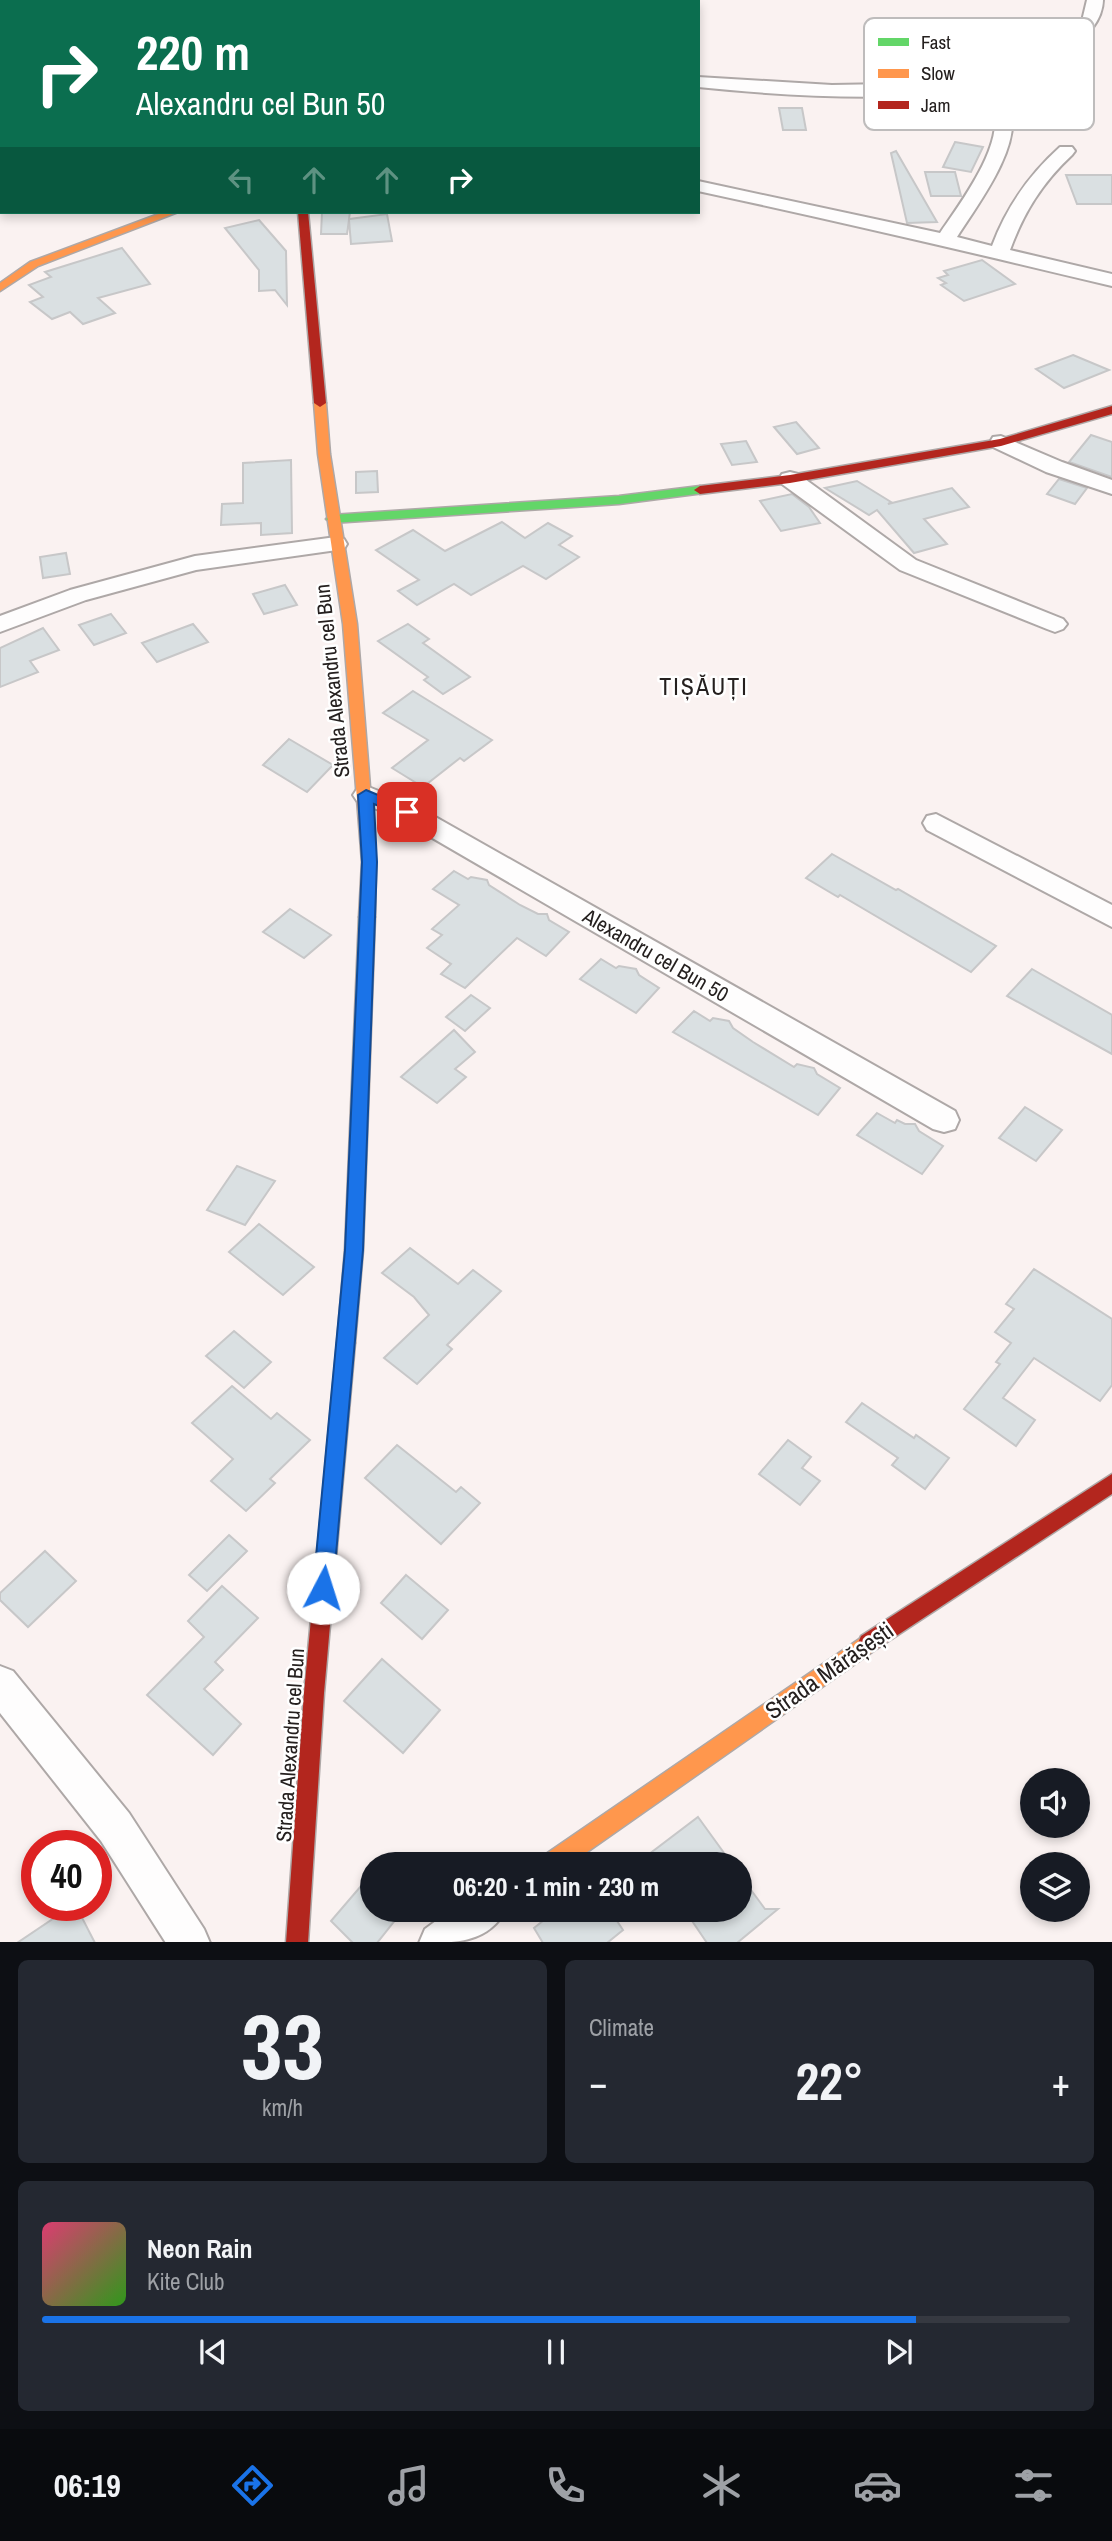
<!DOCTYPE html>
<html lang="en">
<head>
<meta charset="utf-8">
<style>
	:root { --surface:#171b24; --page:#242831; --text:#f1f3f6; --muted:#9ea1a6; --line:#363941; --accent:#1a73e8 }
	body { margin:0; font-family:"Archivo Narrow",sans-serif; background:var(--page); color:var(--text); height:100vh; display:flex; flex-direction:column; font-size:26px; white-space:nowrap }
	* { box-sizing:border-box; margin:0 }
	p { font-size:23px; color:var(--muted) }
	.icon { flex:none; width:38px; height:38px; fill:none; stroke:currentColor; stroke-width:2; stroke-linecap:round; stroke-linejoin:round }
	.map { position:relative; height:1942px; overflow:hidden }
	.side { display:flex; flex-direction:column; gap:18px; padding:18px; background:#0d0f14; flex:1 }
	.side>* { flex:none }
	.guide { position:absolute; left:0px; top:0px; width:700px; height:214px; box-shadow:0 4px 10px #0003; background:#0b6e4f; color:#fff; overflow:hidden }
	.buttons { position:absolute; left:1020px; top:1768px; display:grid; gap:14px }
	.buttons a { display:grid; place-items:center; width:70px; height:70px; border-radius:50%; background:var(--surface); box-shadow:0 4px 10px #0003; font-size:35px }
	.speed { position:absolute; left:21px; top:1830px; display:flex; gap:14px; font-size:35px; font-weight:700; text-align:center }
	.speed>* { display:grid; place-content:center; width:91px; height:91px; border-radius:50%; background:var(--surface); box-shadow:0 4px 10px #0003; line-height:1 }
	.speed .limit { border:10px solid #d22; background:#fff; color:#111 }
	.pin { position:absolute; display:grid; place-items:center; width:60px; height:60px; color:#fff; margin:-30px; border-radius:14px; box-shadow:0 4px 10px #0006 }
	.me { position:absolute; width:77px; margin:-38px; rotate:5deg; stroke-linejoin:round; filter:drop-shadow(0 0 5px #0008) }
	.turn { display:flex; align-items:center; gap:24px; height:147px; padding:0 21px; font-size:32px }
	.turn .icon { width:91px; height:91px; stroke-width:2.5 }
	.turn b { display:block; font-size:49px; line-height:60px }
	.lanes { display:flex; align-items:center; height:66px; padding:0 21px; background:#0003; justify-content:center; gap:35px; direction:ltr }
	.lanes .off { opacity:.35 }
	.big { font-size:52px; font-weight:800; line-height:1.1 }
	.side .card { flex:1; display:flex; flex-direction:column; justify-content:center; gap:10px; min-width:0; padding:0 24px; border-radius:10px; background:var(--page) }
	.side .dial { align-items:center; gap:0 }
	.dial b { font-size:91px; line-height:1 }
	.song { display:flex; align-items:center; gap:21px }
	.cover { width:84px; height:84px; border-radius:10px; background:linear-gradient(135deg,hsl(340 70% 55%),hsl(110 70% 35%)) }
	.played { height:7px; border-radius:4px; background:linear-gradient(90deg,var(--accent) 85%,var(--line) 85%) }
	.keys { display:flex; justify-content:space-around; direction:ltr }
	.heat { display:flex; justify-content:space-between; align-items:center; font-size:38px; direction:ltr }
	.side .tiles { flex:1; display:grid; gap:18px; grid-template-columns:1fr 1fr }
	.card:last-child { grid-column:span 2 }
	.trip { position:absolute; left:360px; top:1852px; width:392px; height:70px; border-radius:35px; background:var(--surface); box-shadow:0 4px 10px #0003; font-weight:800; line-height:70px; text-align:center }
	.tab-bar { display:flex; height:112px; justify-content:space-around; align-items:center; background:#090b0e; color:var(--muted) }
	.tab-bar .icon { width:49px; height:49px }
	.tab-bar .on { color:var(--accent) }
	.tab-bar b { font-size:32px; color:var(--text) }
	.map>svg:first-child { display:block }
	.building { fill:#dae0e2; stroke:#c7c7c8; stroke-width:2 }
	.lines { fill:none; stroke-linecap:round; stroke-linejoin:round }
	.street-casing { stroke:#aea8a7; stroke-width:4 }
	.fast-casing { stroke:#aea8a7; stroke-width:3 }
	.slow-casing { stroke:#aea8a7; stroke-width:3 }
	.jam-casing { stroke:#aea8a7; stroke-width:3 }
	.street { fill:#fefdfd; fill-rule:evenodd }
	.fast { fill:#63d668; fill-rule:evenodd }
	.slow { fill:#ff974d; fill-rule:evenodd }
	.jam { fill:#b3261e; fill-rule:evenodd }
	.route { fill:#1a73e8; stroke:#114b97; stroke-width:2 }
	.labels { text-anchor:middle; dominant-baseline:central; stroke-width:5; stroke-linejoin:round; paint-order:stroke }
	.street-label { font-size:21px; fill:#25201f; stroke:#fff }
	.quarter-label { font-size:24px; letter-spacing:2px; fill:#25201f; stroke:#fff }
	.near-street-label { font-size:24px; fill:#25201f; stroke:#fff }
	.key { fill:#fff; stroke:#bebcbc; stroke-width:2 }
	.key-label { font-size:19px; fill:#25201f }
</style>
</head>
<body>
<div class="map">
<svg width="1112" height="1943" viewBox="0 0 1112 1943">
	<rect width="100%" height="100%" fill="#faf2f1"/>
	<!-- building -->
	<g class="building">
		<path d="M 779,108 L 802,108 L 806,130 L 783,130 Z"/>
		<path d="M 955,142 L 983,147 L 971,172 L 943,167 Z"/>
		<path d="M 896,151 L 937,222 L 907,223 L 891,153 Z"/>
		<path d="M 925,172 L 955,172 L 961,196 L 931,196 Z"/>
		<path d="M 1066,175 L 1112,175 L 1112,204 L 1077,204 Z"/>
		<path d="M 322,212 L 350,212 L 349,219 L 387,214 L 392,241 L 351,244 L 349,220 L 347,234 L 321,234 Z"/>
		<path d="M 259,220 L 286,251 L 287,305 L 275,290 L 259,291 L 259,270 L 225,228 Z"/>
		<path d="M 122,248 L 150,284 L 98,298 L 115,313 L 83,324 L 70,312 L 52,319 L 30,302 L 43,297 L 29,285 L 51,277 L 45,272 Z"/>
		<path d="M 982,260 L 1015,284 L 964,301 L 941,285 L 946,283 L 938,278 L 948,275 L 944,271 Z"/>
		<path d="M 1073,355 L 1109,370 L 1064,388 L 1036,369 Z"/>
		<path d="M 796,422 L 819,448 L 797,454 L 774,427 Z"/>
		<path d="M 1091,435 L 1112,442 L 1112,477 L 1069,462 Z"/>
		<path d="M 746,441 L 757,462 L 732,465 L 721,444 Z"/>
		<path d="M 291,460 L 292,533 L 261,535 L 261,523 L 221,525 L 222,504 L 243,503 L 243,463 Z"/>
		<path d="M 377,471 L 378,492 L 356,493 L 356,472 Z"/>
		<path d="M 1059,479 L 1087,488 L 1075,504 L 1047,494 Z"/>
		<path d="M 857,481 L 891,502 L 888,504 L 952,488 L 969,507 L 924,519 L 947,544 L 914,553 L 877,510 L 869,515 L 825,488 Z"/>
		<path d="M 792,494 L 809,507 L 820,523 L 781,531 L 760,501 Z"/>
		<path d="M 502,522 L 525,538 L 548,523 L 572,536 L 559,545 L 579,557 L 546,579 L 523,566 L 471,595 L 454,584 L 417,605 L 398,591 L 419,580 L 376,550 L 413,530 L 445,551 Z"/>
		<path d="M 66,553 L 70,574 L 43,578 L 40,557 Z"/>
		<path d="M 285,585 L 297,605 L 264,614 L 253,594 Z"/>
		<path d="M 111,614 L 126,633 L 94,645 L 79,625 Z"/>
		<path d="M 193,624 L 208,642 L 157,662 L 142,643 Z"/>
		<path d="M 408,624 L 429,639 L 423,643 L 470,677 L 443,694 L 424,680 L 428,677 L 378,641 Z"/>
		<path d="M 43,628 L 59,650 L 30,661 L 38,672 L 0,687 L 0,648 Z"/>
		<path d="M 413,691 L 492,740 L 464,761 L 460,758 L 423,787 L 392,768 L 428,740 L 383,713 Z"/>
		<path d="M 289,739 L 333,765 L 307,792 L 263,765 Z"/>
		<path d="M 832,854 L 896,890 L 898,889 L 996,946 L 971,972 L 840,895 L 838,897 L 806,878 Z"/>
		<path d="M 454,871 L 468,879 L 471,877 L 487,880 L 489,885 L 520,905 L 538,914 L 547,914 L 549,920 L 569,932 L 546,956 L 517,938 L 465,988 L 441,974 L 451,964 L 427,948 L 442,935 L 432,929 L 459,905 L 433,889 Z"/>
		<path d="M 290,909 L 331,935 L 304,958 L 263,932 Z"/>
		<path d="M 601,959 L 616,968 L 619,966 L 636,969 L 639,975 L 659,988 L 636,1013 L 580,979 Z"/>
		<path d="M 1032,969 L 1112,1015 L 1112,1054 L 1007,996 Z"/>
		<path d="M 471,995 L 490,1008 L 465,1031 L 446,1017 Z"/>
		<path d="M 694,1011 L 710,1021 L 713,1018 L 729,1021 L 733,1028 L 753,1042 L 794,1067 L 797,1064 L 814,1068 L 817,1074 L 840,1088 L 818,1115 L 673,1032 Z"/>
		<path d="M 454,1030 L 475,1052 L 455,1069 L 466,1077 L 437,1103 L 401,1077 Z"/>
		<path d="M 1025,1107 L 1062,1130 L 1036,1161 L 999,1138 Z"/>
		<path d="M 877,1113 L 895,1123 L 897,1120 L 905,1124 L 915,1124 L 919,1131 L 943,1146 L 922,1174 L 857,1135 Z"/>
		<path d="M 237,1166 L 275,1181 L 245,1225 L 207,1210 Z"/>
		<path d="M 259,1224 L 314,1267 L 283,1295 L 229,1252 Z"/>
		<path d="M 410,1248 L 458,1284 L 473,1270 L 501,1291 L 447,1345 L 452,1349 L 417,1384 L 384,1358 L 429,1315 L 414,1297 L 382,1273 Z"/>
		<path d="M 1034,1269 L 1112,1319 L 1112,1385 L 1100,1401 L 1034,1358 L 1003,1398 L 1035,1420 L 1016,1446 L 964,1409 L 1000,1364 L 996,1362 L 1011,1343 L 995,1332 L 1014,1309 L 1006,1304 Z"/>
		<path d="M 234,1331 L 271,1362 L 244,1388 L 206,1356 Z"/>
		<path d="M 232,1386 L 271,1419 L 277,1413 L 310,1440 L 270,1479 L 275,1483 L 246,1511 L 211,1481 L 233,1459 L 192,1423 Z"/>
		<path d="M 862,1403 L 914,1438 L 916,1435 L 949,1458 L 925,1489 L 892,1465 L 898,1458 L 846,1422 Z"/>
		<path d="M 788,1440 L 811,1457 L 802,1468 L 820,1481 L 800,1505 L 759,1474 Z"/>
		<path d="M 397,1445 L 456,1492 L 461,1487 L 480,1503 L 441,1544 L 365,1478 Z"/>
		<path d="M 229,1535 L 247,1551 L 207,1591 L 189,1575 Z"/>
		<path d="M 45,1551 L 76,1581 L 28,1627 L 0,1600 L 0,1593 Z"/>
		<path d="M 406,1575 L 448,1610 L 422,1639 L 381,1603 Z"/>
		<path d="M 222,1586 L 258,1618 L 215,1662 L 223,1670 L 204,1689 L 241,1724 L 213,1755 L 147,1695 L 204,1637 L 188,1621 Z"/>
		<path d="M 382,1659 L 440,1710 L 403,1753 L 344,1701 Z"/>
		<path d="M 698,1817 L 732,1864 L 636,1864 Z"/>
		<path d="M 740,1875 L 765,1909 L 778,1909 L 737,1943 L 707,1943 L 684,1909 L 740,1909 Z"/>
		<path d="M 361,1886 L 373,1898 L 373,1909 L 404,1909 L 377,1943 L 353,1943 L 331,1921 Z"/>
		<path d="M 72,1906 L 76,1906 L 95,1943 L 17,1943 Z"/>
		<path d="M 558,1909 L 609,1909 L 623,1930 L 607,1943 L 543,1943 L 534,1928 Z"/>
	</g>
	<g class="lines">
		<defs>
			<g id="street">
				<path d="M 1087,0 L 1103,0 C 1102,43 1030,78 994,87 C 1000,93 1007,100 1010,109 C 1023,146 976,207 957,237 L 992,246 C 1007,206 1029,175 1060,147 L 1072,147 L 1075,151 L 1072,155 C 1042,183 1024,212 1010,250 L 1112,274 L 1112,286 C 974,253 838,221 698,191 L 698,181 L 940,233 C 959,205 1008,141 992,106 C 989,100 983,95 978,90 C 891,102 785,96 698,87 L 698,77 L 832,85 L 944,83 L 986,79 L 1017,67 L 1064,39 L 1082,21 Z"/>
				<path d="M 1001,436 L 1062,462 L 1112,480 L 1112,494 L 1046,472 L 993,447 L 990,442 L 993,437 Z"/>
				<path d="M 790,472 L 798,474 L 916,560 L 1063,619 L 1067,624 L 1063,629 L 1055,632 L 1047,629 L 900,570 L 782,484 L 779,479 L 782,474 Z"/>
				<path d="M 336,537 L 344,539 L 347,544 L 344,549 L 196,570 L 86,600 L 0,632 L 0,616 L 70,590 L 195,556 Z"/>
				<path d="M 366,786 L 416,806 L 955,1111 L 959,1120 L 955,1129 L 944,1132 L 933,1129 L 398,818 L 357,801 L 353,795 L 357,789 Z"/>
				<path d="M 936,814 L 1112,905 L 1112,927 L 927,830 L 923,823 L 927,816 Z"/>
				<path d="M 0,1666 L 13,1671 L 129,1813 L 204,1929 L 210,1943 L 166,1943 L 101,1841 L 0,1713 Z"/>
				<path d="M 452,1909 L 506,1909 C 489,1943 455,1943 419,1943 L 425,1929 Z"/>
			</g>
			<g id="fast">
				<path d="M 700,486 L 706,490 L 704,493 L 619,504 L 332,523 L 326,519 L 332,515 L 619,496 Z"/>
				<path d="M 367,911 L 375,917 L 363,1250 L 355,1343 L 352,1349 L 346,1351 L 340,1349 L 337,1343 L 345,1250 L 359,917 Z"/>
			</g>
			<g id="slow">
				<path d="M 164,212 L 178,212 L 38,266 L 0,291 L 0,283 L 30,262 Z"/>
				<path d="M 320,399 L 326,403 L 330,454 L 357,624 L 376,862 L 375,917 L 367,923 L 359,917 L 362,862 L 343,624 L 318,454 L 314,403 Z"/>
				<path d="M 868,1633 L 875,1636 L 878,1643 L 875,1650 L 570,1864 L 540,1864 L 543,1856 Z"/>
			</g>
			<g id="jam">
				<path d="M 298,212 L 308,212 L 326,403 L 320,407 L 314,403 Z"/>
				<path d="M 1112,406 L 1112,414 L 1001,446 L 790,483 L 700,494 L 694,490 L 700,486 L 790,475 L 1000,439 Z"/>
				<path d="M 346,1335 L 352,1337 L 355,1343 L 324,1693 L 308,1943 L 286,1943 L 304,1693 L 337,1343 L 340,1337 Z"/>
				<path d="M 1112,1474 L 1112,1494 L 875,1650 L 868,1653 L 861,1650 L 858,1643 L 861,1636 Z"/>
			</g>
		</defs>
		<!-- street casing -->
		<use href="#street" class="street-casing"/>
		<!-- fast casing -->
		<use href="#fast" class="fast-casing"/>
		<!-- slow casing -->
		<use href="#slow" class="slow-casing"/>
		<!-- jam casing -->
		<use href="#jam" class="jam-casing"/>
		<!-- street -->
		<use href="#street" class="street"/>
		<!-- fast -->
		<use href="#fast" class="fast"/>
		<!-- slow -->
		<use href="#slow" class="slow"/>
		<!-- jam -->
		<use href="#jam" class="jam"/>
	</g>
	<!-- route -->
	<path class="route" d="M 366,790 L 412,809 L 414,812 L 407,817 L 374,804 L 377,862 L 363,1250 L 333,1588 L 330,1595 L 323,1598 L 316,1595 L 313,1588 L 345,1250 L 362,862 L 358,795 Z"/>
	<g class="labels">
		<!-- street labels -->
		<g class="street-label">
			<text transform="translate(332 681) rotate(-96)">Strada Alexandru cel Bun</text>
			<text transform="translate(656 955) rotate(30)">Alexandru cel Bun 50</text>
			<text transform="translate(290 1745) rotate(-86)">Strada Alexandru cel Bun</text>
		</g>
		<!-- quarter labels -->
		<g class="quarter-label">
			<text x="704" y="686">TIȘĂUȚI</text>
		</g>
		<!-- near-street labels -->
		<g class="near-street-label">
			<text transform="translate(829 1670) rotate(-35)">Strada Mărășești</text>
		</g>
	</g>
	<!-- legend -->
	<rect x="864" y="18" width="230" height="112" rx="10" class="key"/>
	<rect x="878" y="38" width="31" height="8" fill="#63d668"/>
	<rect x="878" y="69" width="31" height="9" fill="#ff974d"/>
	<rect x="878" y="101" width="31" height="8" fill="#b3261e"/>
	<g class="key-label">
		<text x="921" y="49">Fast</text>
		<text x="921" y="80">Slow</text>
		<text x="921" y="112">Jam</text>
	</g>
</svg>
<div class="buttons">
<a><svg class="icon" aria-label="sound" viewBox="0 0 24 24"><path d="M4 9h4l5-4v14l-5-4H4zM17 9q2 3 0 6"/></svg></a>
<a><svg class="icon" aria-label="layers" viewBox="0 0 24 24"><path d="M12 4l9 5-9 5-9-5zM3 14l9 5 9-5"/></svg></a>
</div>
<div class="speed"><div class="limit">40</div></div>
<div class="pin" style="left:407px;top:812px;background:#d93025"><svg class="icon" aria-label="arrive" viewBox="0 0 24 24"><path d="M6 21V4h12l-3 4 3 4H6"/></svg></div>
<svg class="me" style="left:323px;top:1588px" viewBox="-20 -20 40 40"><circle r="19" fill="#fff"/><path d="M0-13L10 11 0 6-10 11z" fill="#1a73e8"/></svg>
<div class="trip">06:20 · 1 min · 230 m</div>
<div class="guide">
<div class="turn"><svg class="icon" aria-label="right" viewBox="0 0 24 24"><path d="M7 20v-9h11M14 6l5 5-5 5"/></svg><div><b>220 m</b>Alexandru cel Bun 50</div></div>
<div class="lanes"><svg class="icon off" aria-label="left" viewBox="0 0 24 24"><path d="M17 20v-9H6M10 6l-5 5 5 5"/></svg><svg class="icon off" aria-label="ahead" viewBox="0 0 24 24"><path d="M12 20V5M6 11l6-6 6 6"/></svg><svg class="icon off" aria-label="ahead" viewBox="0 0 24 24"><path d="M12 20V5M6 11l6-6 6 6"/></svg><svg class="icon" aria-label="right" viewBox="0 0 24 24"><path d="M7 20v-9h11M14 6l5 5-5 5"/></svg></div>
</div>
</div>
<section class="side">
<div class="tiles">
<div class="card dial"><b>33</b><p>km/h</p></div>
<div class="card"><p>Climate</p>
<div class="heat"><a>−</a><b class="big">22°</b><a>+</a></div>
</div>
<div class="card">
<div class="song"><i class="cover"></i><div><b>Neon Rain</b><p>Kite Club</p></div></div>
<div class="played"></div>
<div class="keys"><svg class="icon" aria-label="previous" viewBox="0 0 24 24"><path d="M18 5L8 12l10 7zM5 5v14"/></svg><svg class="icon" aria-label="pause" viewBox="0 0 24 24"><path d="M8 5v14M16 5v14"/></svg><svg class="icon" aria-label="next" viewBox="0 0 24 24"><path d="M6 5l10 7-10 7zM19 5v14"/></svg></div>
</div>
</div>
</section>
<nav class="tab-bar">
<b>06:19</b>
<svg class="icon on" aria-label="directions" viewBox="0 0 24 24"><path d="M12 3l9 9-9 9-9-9zM9 14v-3h6M13 9l2 2-2 2"/></svg>
<svg class="icon" aria-label="music" viewBox="0 0 24 24"><path d="M9 18V5l10-2v13"/><circle cx="6" cy="18" r="3"/><circle cx="16" cy="16" r="3"/></svg>
<svg class="icon" aria-label="phone" viewBox="0 0 24 24"><path d="M5 4h4l2 5-3 2q2 4 5 5l2-3 5 2v4C11 20 4 13 5 4z"/></svg>
<svg class="icon" aria-label="climate" viewBox="0 0 24 24"><path d="M12 3v18M4 7l16 10M4 17L20 7"/></svg>
<svg class="icon" aria-label="car" viewBox="0 0 24 24"><path d="M5 17H2v-5l4-1 3-4h7l3 4 3 1v5h-3M9 17h6M6 11h13"/><circle cx="7" cy="17" r="2"/><circle cx="17" cy="17" r="2"/></svg>
<svg class="icon" aria-label="filters" viewBox="0 0 24 24"><path d="M4 7h16M4 17h16"/><circle cx="9" cy="7" r="2"/><circle cx="15" cy="17" r="2"/></svg>
</nav>
</body>
</html>
